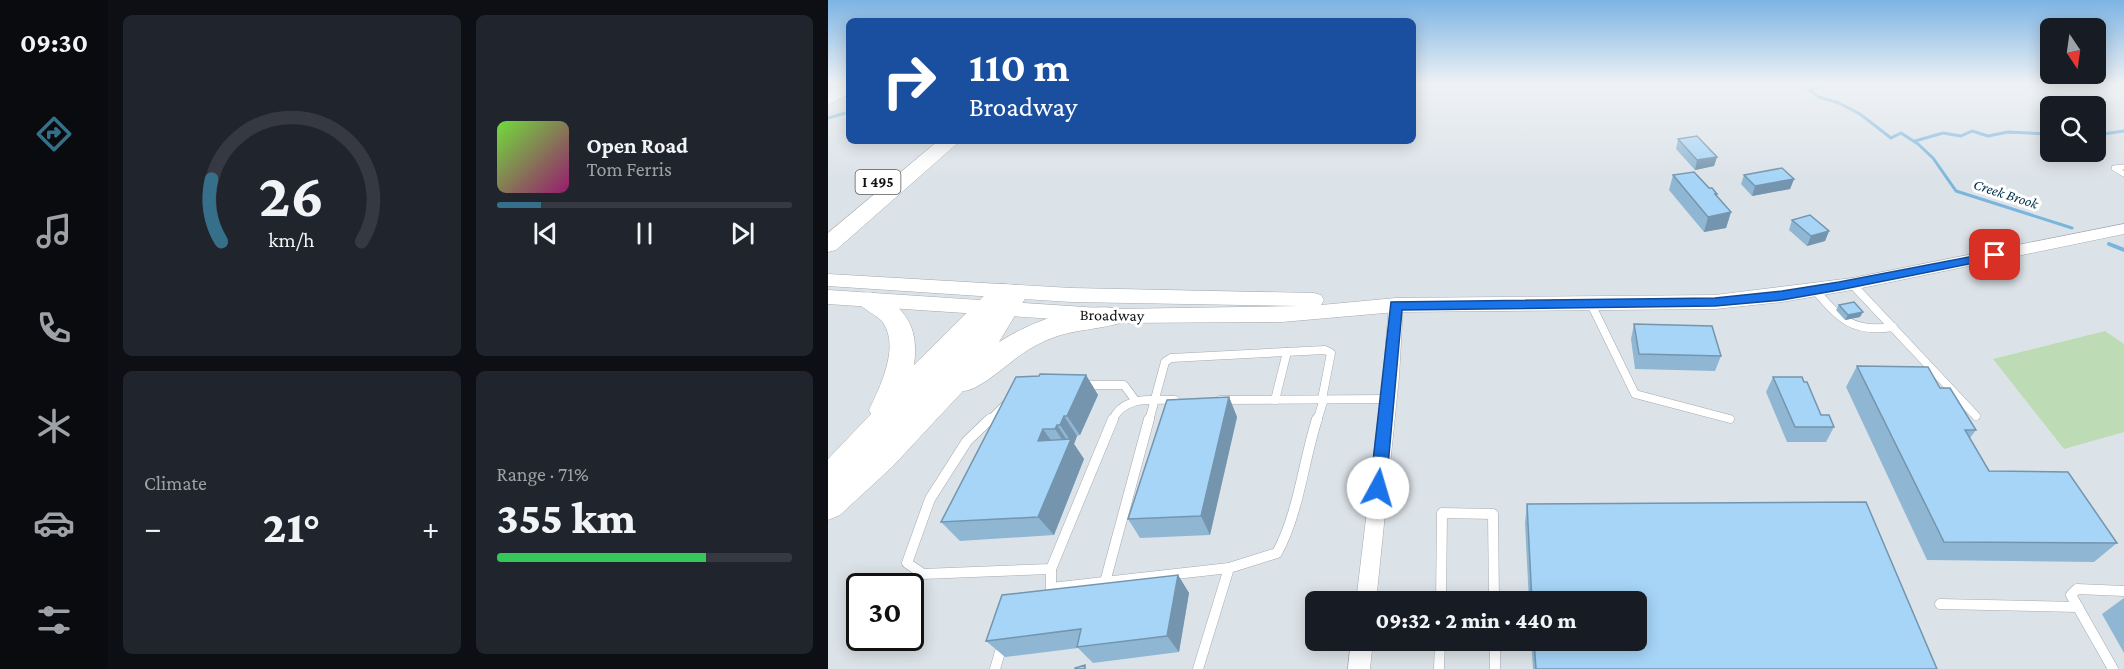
<!DOCTYPE html>
<html lang="en">
<head>
<meta charset="utf-8">
<style>
	:root { --surface:#171b24; --page:#20242c; --text:#f1f3f6; --muted:#9ea1a6; --line:#363941; --accent:#366f89 }
	body { margin:0; font-family:"Crimson Pro",serif; background:var(--page); color:var(--text); height:100vh; display:flex; flex-direction:column; font-size:22px; white-space:nowrap }
	* { box-sizing:border-box; margin:0 }
	p { font-size:20px; color:var(--muted) }
	.icon { flex:none; width:33px; height:33px; fill:none; stroke:currentColor; stroke-width:2; stroke-linecap:round; stroke-linejoin:round }
	.map { position:relative; flex:1; overflow:hidden }
	.panel { display:flex; flex-direction:column; gap:15px; padding:15px; background:#0d0f14; width:720px }
	.panel>* { flex:none }
	.top-card { position:absolute; left:18px; top:18px; width:570px; height:126px; border-radius:9px; box-shadow:0 3px 15px #0003; background:#1a4fa0; color:#fff; overflow:hidden }
	.needle { width:39px; rotate:167deg }
	.buttons { position:absolute; left:1212px; top:18px; display:grid; gap:12px }
	.buttons a { display:grid; place-items:center; width:66px; height:66px; border-radius:9px; background:var(--surface); box-shadow:0 3px 15px #0003; font-size:30px }
	.speed { position:absolute; left:18px; top:573px; display:flex; gap:12px; font-size:30px; font-weight:700; text-align:center }
	.speed>* { display:grid; place-content:center; width:78px; height:78px; border-radius:50%; background:var(--surface); box-shadow:0 3px 15px #0003; line-height:1 }
	.speed .limit { border:3px solid #111; border-radius:9px; background:#fff; color:#111 }
	.pin { position:absolute; display:grid; place-items:center; width:51px; height:51px; color:#fff; margin:-26px; border-radius:12px; box-shadow:0 3px 9px #0006 }
	.me { position:absolute; width:66px; margin:-33px; rotate:6deg; stroke-linejoin:round; filter:drop-shadow(0 0 4px #0008) }
	.turn { display:flex; align-items:center; gap:21px; height:126px; padding:0 24px; font-size:27px }
	.turn .icon { width:78px; height:78px; stroke-width:2.5 }
	.turn b { display:block; font-size:42px; line-height:51px }
	.big { font-size:45px; font-weight:800; line-height:1.1 }
	.panel .tile { flex:1; display:flex; flex-direction:column; justify-content:center; gap:9px; min-width:0; padding:0 21px; border-radius:9px; background:var(--page) }
	.panel .dial { align-items:center; gap:0 }
	.dial svg { height:156px; overflow:visible; fill:none; stroke:var(--line); stroke-width:7; stroke-linecap:round; text-anchor:middle }
	.dial text { fill:var(--text); stroke:none }
	.song { display:flex; align-items:center; gap:18px }
	.cover { width:72px; height:72px; border-radius:9px; background:linear-gradient(135deg,hsl(100 70% 55%),hsl(320 70% 35%)) }
	.played { height:6px; border-radius:3px; background:linear-gradient(90deg,var(--accent) 15%,var(--line) 15%) }
	.keys { display:flex; justify-content:space-around; direction:ltr }
	.heat { display:flex; justify-content:space-between; align-items:center; font-size:33px; direction:ltr }
	.charge { height:9px; border-radius:4px; background:linear-gradient(90deg,#34c759 71%,var(--line) 0) }
	.panel .tiles { flex:1; display:grid; gap:15px; grid-template-columns:repeat(2,1fr) }
	.trip { position:absolute; left:477px; top:591px; width:342px; height:60px; border-radius:9px; background:var(--surface); box-shadow:0 3px 15px #0003; font-weight:800; line-height:60px; text-align:center }
	main { display:flex; flex:1; min-height:0 }
	.tabs { display:flex; flex-direction:column; width:108px; justify-content:space-around; align-items:center; background:#090b0e; color:var(--muted) }
	.tabs .icon { width:42px; height:42px }
	.tabs .on { color:var(--accent) }
	.tabs b { font-size:27px; color:var(--text) }
	.map>svg:first-child { display:block }
	.green { fill:#bddbb4 }
	.lines { fill:none; stroke-linecap:round; stroke-linejoin:round }
	.stream-far1 { stroke:#7ab5de; stroke-width:3 }
	.stream { stroke:#7ab5de; stroke-width:4 }
	.lane-far2-casing { stroke:#a4aaaf; stroke-width:6 }
	.lane-far1-casing { stroke:#a4aaaf; stroke-width:9 }
	.lane-casing { stroke:#a4aaaf; stroke-width:11 }
	.street-casing { stroke:#a4aaaf; stroke-width:1 }
	.secondary-casing { stroke:#a4aaaf; stroke-width:1 }
	.highway-casing { stroke:#a4aaaf; stroke-width:1 }
	.lane-far2 { stroke:#fff; stroke-width:5 }
	.lane-far1 { stroke:#fff; stroke-width:8 }
	.lane { stroke:#fff; stroke-width:10 }
	.street { fill:#fff; fill-rule:evenodd }
	.secondary { fill:#fff; fill-rule:evenodd }
	.highway { fill:#fff; fill-rule:evenodd }
	.wall { fill:#8fb7d4 }
	.shaded-wall { fill:#7495ad }
	.building { fill:#a6d5f7; stroke:#7495ad; stroke-width:1.5 }
	.route { fill:#1a73e8; stroke:#114b97; stroke-width:1.5 }
	.labels { text-anchor:middle; dominant-baseline:central; stroke-width:6; stroke-linejoin:round; paint-order:stroke }
	.shield { fill:#fff; stroke:#58595a; stroke-width:1.5 }
	.shield-label { font-size:15px; font-weight:bold; fill:#101214 }
	.far-water-label { font-size:15px; font-style:italic; fill:#00314c; stroke:#fff }
	.street-label { font-size:16px; fill:#101214; stroke:#fff }
</style>
</head>
<body>
<main>
<nav class="tabs">
<b>09:30</b>
<svg class="icon on" aria-label="directions" viewBox="0 0 24 24"><path d="M12 3l9 9-9 9-9-9zM9 14v-3h6M13 9l2 2-2 2"/></svg>
<svg class="icon" aria-label="music" viewBox="0 0 24 24"><path d="M9 18V5l10-2v13"/><circle cx="6" cy="18" r="3"/><circle cx="16" cy="16" r="3"/></svg>
<svg class="icon" aria-label="phone" viewBox="0 0 24 24"><path d="M5 4h4l2 5-3 2q2 4 5 5l2-3 5 2v4C11 20 4 13 5 4z"/></svg>
<svg class="icon" aria-label="climate" viewBox="0 0 24 24"><path d="M12 3v18M4 7l16 10M4 17L20 7"/></svg>
<svg class="icon" aria-label="car" viewBox="0 0 24 24"><path d="M5 17H2v-5l4-1 3-4h7l3 4 3 1v5h-3M9 17h6M6 11h13"/><circle cx="7" cy="17" r="2"/><circle cx="17" cy="17" r="2"/></svg>
<svg class="icon" aria-label="filters" viewBox="0 0 24 24"><path d="M4 7h16M4 17h16"/><circle cx="9" cy="7" r="2"/><circle cx="15" cy="17" r="2"/></svg>
</nav>
<section class="panel">
<div class="tiles">
<div class="tile dial"><svg viewBox="0 0 100 80">
<path d="M14 69A42 42 0 1 1 86 69"/>
<path d="M14 69A42 42 0 0 1 9 37" stroke="#366f89"/>
<text x="50" y="56" font-size="32" font-weight="700">26</text>
<text x="50" y="72" font-size="11">km/h</text>
</svg></div>
<div class="tile">
<div class="song"><i class="cover"></i><div><b>Open Road</b><p>Tom Ferris</p></div></div>
<div class="played"></div>
<div class="keys"><svg class="icon" aria-label="previous" viewBox="0 0 24 24"><path d="M18 5L8 12l10 7zM5 5v14"/></svg><svg class="icon" aria-label="pause" viewBox="0 0 24 24"><path d="M8 5v14M16 5v14"/></svg><svg class="icon" aria-label="next" viewBox="0 0 24 24"><path d="M6 5l10 7-10 7zM19 5v14"/></svg></div>
</div>
<div class="tile"><p>Climate</p>
<div class="heat"><a>−</a><b class="big">21°</b><a>+</a></div>
</div>
<div class="tile"><p>Range · 71%</p><b class="big">355 km</b><div class="charge"></div></div>
</div>
</section>
<div class="map">
<svg width="1296" height="669" viewBox="0 0 1296 669">
	<rect width="100%" height="100%" fill="#dce3e8"/>
	<!-- green -->
	<path class="green" d="M 1277,331 L 1296,344 L 1296,432 L 1236,449 L 1165,359 Z"/>
	<g class="lines">
		<!-- stream-far1 -->
		<g class="stream-far1">
			<path d="M 990,84 L 992,87 L 981,90 L 991,97 L 1011,103 L 1032,114 L 1063,138 L 1073,133 L 1090,144 L 1105,158 L 1128,191 L 1244,228"/>
			<path d="M 0,118 L 21,112"/>
			<path d="M 1268,135 L 1296,131"/>
			<path d="M 1087,141 L 1115,133 L 1133,136 L 1144,131 L 1160,136 L 1180,132 L 1222,134"/>
		</g>
		<!-- stream -->
		<path class="stream" d="M 1281,244 L 1296,250"/>
		<defs>
			<path id="lane-far2" d="M 1296,167 L 1286,168 L 1296,174"/>
			<g id="lane-far1">
				<path d="M 1024,284 L 1148,416"/>
				<path d="M 987,290 C 1012,319 1024,333 1065,327"/>
				<path d="M 763,304 L 807,394 L 902,419"/>
				<path d="M 256,385 L 296,385 L 307,400"/>
				<path d="M 392,400 L 560,399"/>
				<path d="M 447,400 L 459,352"/>
				<path d="M 161,421 L 178,404"/>
				<path d="M 284,421 C 295,395 324,400 347,400"/>
				<path d="M 321,421 L 337,362 L 343,358 L 497,350 L 503,353 L 494,399"/>
				<path d="M 489,421 L 496,399"/>
			</g>
			<g id="lane">
				<path d="M 162,419 L 139,441 L 102,499 L 79,563 L 95,574 L 223,569 L 223,588 L 401,568 L 449,553 C 471,512 475,463 489,419"/>
				<path d="M 223,569 L 285,419"/>
				<path d="M 277,582 L 321,419"/>
				<path d="M 613,602 L 614,513 L 665,514 L 666,602"/>
				<path d="M 1112,604 L 1250,607"/>
				<path d="M 667,640 L 667,669"/>
				<path d="M 167,669 L 175,642"/>
				<path d="M 370,669 L 401,568"/>
				<path d="M 611,669 L 612,640"/>
				<path d="M 1285,669 L 1243,595 L 1249,589 L 1296,591"/>
			</g>
			<g id="street">
				<path d="M 568,300 L 575,305 L 571,377 L 548,602 L 528,602 L 555,377 L 561,305 Z"/>
				<path d="M 523,640 L 545,640 L 542,669 L 520,669 Z"/>
			</g>
			<path id="secondary" d="M 1296,224 L 1296,234 L 1024,290 L 954,302 L 887,309 L 568,312 L 454,322 L 287,323 L 0,304 L 0,290 L 287,309 L 472,306 L 243,302 L 0,286 L 0,274 L 243,288 L 486,293 L 493,295 L 496,300 L 493,305 L 568,298 L 887,295 L 1024,278 Z"/>
			<g id="highway">
				<path d="M 12,84 L 21,84 L 21,94 L 0,105 L 0,92 Z"/>
				<path d="M 110,141 L 132,141 L 8,250 L 0,252 L 0,233 Z"/>
				<path d="M 175,284 L 197,286 L 201,292 L 171,342 C 202,322 260,299 296,310 L 300,316 L 296,322 C 259,333 237,327 200,350 C 183,360 152,391 135,391 L 64,467 L 12,515 L 0,520 L 0,459 L 43,414 L 41,410 C 52,387 71,349 56,324 C 50,314 35,311 28,300 L 32,294 C 43,291 49,293 59,299 C 84,315 90,337 86,365 L 166,286 Z"/>
			</g>
		</defs>
		<!-- lane-far2 casing -->
		<use href="#lane-far2" class="lane-far2-casing"/>
		<!-- lane-far1 casing -->
		<use href="#lane-far1" class="lane-far1-casing"/>
		<!-- lane casing -->
		<use href="#lane" class="lane-casing"/>
		<!-- street casing -->
		<use href="#street" class="street-casing"/>
		<!-- secondary casing -->
		<use href="#secondary" class="secondary-casing"/>
		<!-- highway casing -->
		<use href="#highway" class="highway-casing"/>
		<!-- lane-far2 -->
		<use href="#lane-far2" class="lane-far2"/>
		<!-- lane-far1 -->
		<use href="#lane-far1" class="lane-far1"/>
		<!-- lane -->
		<use href="#lane" class="lane"/>
		<!-- street -->
		<use href="#street" class="street"/>
		<!-- secondary -->
		<use href="#secondary" class="secondary"/>
		<!-- highway -->
		<use href="#highway" class="highway"/>
	</g>
	<!-- wall -->
	<g class="wall">
		<path d="M 850,139 L 889,157 L 886,166 L 867,170 L 848,149 Z"/>
		<path d="M 845,175 L 881,188 L 889,194 L 889,197 L 903,212 L 898,228 L 876,232 L 841,190 Z"/>
		<path d="M 916,175 L 966,179 L 962,189 L 924,196 L 913,184 Z"/>
		<path d="M 964,220 L 1001,231 L 997,241 L 979,246 L 961,230 Z"/>
		<path d="M 1011,305 L 1032,317 L 1017,320 L 1008,310 Z"/>
		<path d="M 806,324 L 893,356 L 887,371 L 807,369 L 803,339 Z"/>
		<path d="M 1029,366 L 1112,388 L 1148,430 L 1142,438 L 1161,471 L 1289,543 L 1266,562 L 1099,560 L 1018,387 Z"/>
		<path d="M 258,375 L 270,395 L 252,435 L 249,436 L 246,444 L 256,459 L 226,535 L 132,541 L 113,522 Z"/>
		<path d="M 945,377 L 993,415 L 1006,427 L 998,442 L 959,442 L 938,392 Z"/>
		<path d="M 401,397 L 409,417 L 382,535 L 312,538 L 300,519 Z"/>
		<path d="M 699,504 L 1109,669 L 705,669 L 703,640 L 808,640 L 808,602 L 701,602 L 697,523 Z"/>
		<path d="M 350,575 L 361,593 L 351,652 L 265,663 L 250,648 L 177,657 L 158,641 Z"/>
		<path d="M 1296,598 L 1296,653 L 1274,614 Z"/>
	</g>
	<!-- shaded-wall -->
	<g class="shaded-wall">
		<path d="M 889,157 L 886,166 L 867,170 L 869,160 Z"/>
		<path d="M 966,179 L 962,189 L 924,196 L 927,186 Z"/>
		<path d="M 903,212 L 898,228 L 876,232 L 880,217 Z"/>
		<path d="M 1001,231 L 997,241 L 979,246 L 983,236 Z"/>
		<path d="M 1035,312 L 1032,317 L 1017,320 L 1020,315 Z"/>
		<path d="M 258,375 L 270,395 L 252,435 L 239,416 Z"/>
		<path d="M 401,397 L 409,417 L 382,535 L 373,516 Z"/>
		<path d="M 236,416 L 249,436 L 246,444 L 256,459 L 226,535 L 210,517 L 239,447 L 227,429 L 229,425 L 241,443 L 242,440 L 232,425 Z"/>
		<path d="M 215,429 L 229,449 L 210,441 Z"/>
		<path d="M 350,575 L 361,593 L 351,652 L 339,636 Z"/>
	</g>
	<!-- building -->
	<g class="building">
		<path d="M 869,136 L 889,157 L 869,160 L 850,139 Z"/>
		<path d="M 954,168 L 966,179 L 927,186 L 916,175 Z"/>
		<path d="M 866,172 L 881,188 L 884,188 L 889,194 L 887,194 L 903,212 L 880,217 L 845,175 Z"/>
		<path d="M 982,215 L 1001,231 L 983,236 L 964,220 Z"/>
		<path d="M 1026,302 L 1035,312 L 1020,315 L 1011,305 Z"/>
		<path d="M 806,324 L 884,326 L 893,356 L 811,354 Z"/>
		<path d="M 1029,366 L 1100,367 L 1112,388 L 1122,388 L 1148,430 L 1137,430 L 1161,471 L 1240,472 L 1289,543 L 1116,542 Z"/>
		<path d="M 212,374 L 258,375 L 239,416 L 236,416 L 232,425 L 229,425 L 227,429 L 215,429 L 210,441 L 243,439 L 210,517 L 113,522 L 188,377 L 211,376 Z"/>
		<path d="M 945,377 L 974,377 L 976,382 L 979,382 L 993,415 L 1001,415 L 1006,427 L 967,427 Z"/>
		<path d="M 401,397 L 373,516 L 300,519 L 339,400 Z"/>
		<path d="M 1038,502 L 1109,669 L 708,669 L 706,640 L 808,640 L 808,602 L 704,602 L 699,504 Z"/>
		<path d="M 350,575 L 339,636 L 249,647 L 253,629 L 158,641 L 174,595 Z"/>
		<path d="M 257,665 L 257,669 L 247,669 L 247,668 Z"/>
	</g>
	<!-- sky -->
	<linearGradient id="sky" x2="0" y2="1"><stop stop-color="#7cb4e4"/><stop offset="0.47" stop-color="#eff2f5"/><stop offset="1" stop-color="#eff2f5" stop-opacity="0"/></linearGradient>
	<rect width="1296" height="178" fill="url(#sky)"/>
	<!-- route -->
	<path class="route" d="M 1167,252 L 1171,253 L 1171,258 L 1011,290 L 954,300 L 887,306 L 574,310 L 558,488 L 556,493 L 550,495 L 544,493 L 542,488 L 563,302 L 887,298 L 954,291 L 1011,282 Z"/>
	<g class="labels">
		<!-- shield labels -->
		<rect class="shield" x="27.5" y="170" width="45" height="24" rx="4.5"/>
		<g class="shield-label">
			<text x="50" y="182">I 495</text>
		</g>
		<!-- far-water labels -->
		<g class="far-water-label">
			<text transform="translate(1178 194) rotate(18)">Creek Brook</text>
		</g>
		<!-- street labels -->
		<g class="street-label">
			<text transform="translate(284 315) rotate(1)">Broadway</text>
		</g>
	</g>
</svg>
<div class="buttons">
<a><svg class="needle" viewBox="-14 -14 28 28"><path d="M0-13l5 13h-10z" fill="#e53935"/><path d="M0 13l5-13h-10z" fill="#9ea1a6"/></svg></a>
<a><svg class="icon" aria-label="search" viewBox="0 0 24 24"><circle cx="10" cy="10" r="6"/><path d="M15 15l6 6"/></svg></a>
</div>
<div class="speed"><div class="limit">30</div></div>
<div class="pin" style="left:1167px;top:255px;background:#d93025"><svg class="icon" aria-label="arrive" viewBox="0 0 24 24"><path d="M6 21V4h12l-3 4 3 4H6"/></svg></div>
<svg class="me" style="left:550px;top:488px" viewBox="-20 -20 40 40"><circle r="19" fill="#fff"/><path d="M0-13L10 11 0 6-10 11z" fill="#1a73e8"/></svg>
<div class="trip">09:32 · 2 min · 440 m</div>
<div class="top-card">
<div class="turn"><svg class="icon" aria-label="right" viewBox="0 0 24 24"><path d="M7 20v-9h11M14 6l5 5-5 5"/></svg><div><b>110 m</b>Broadway</div></div>
</div>
</div>
</main>
</body>
</html>
